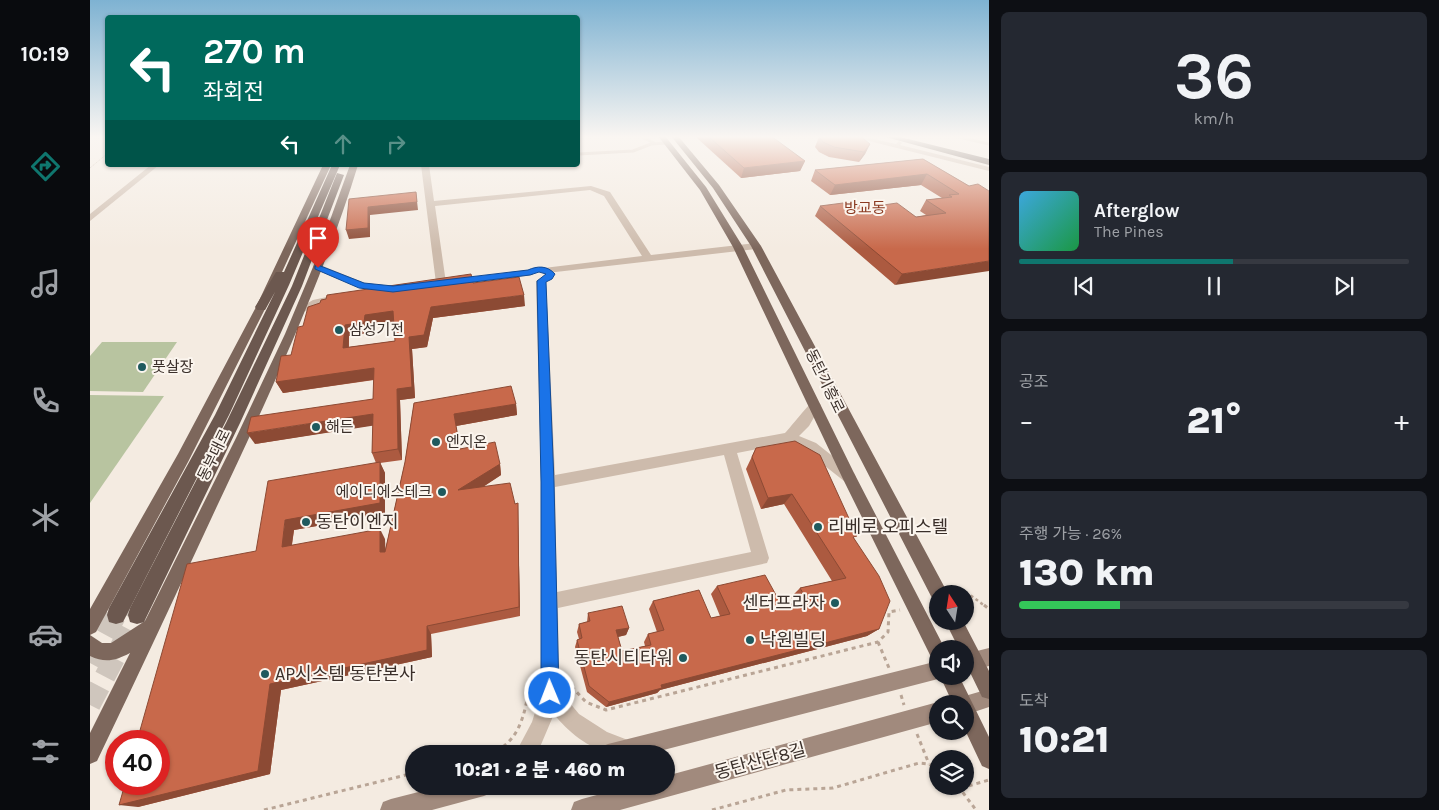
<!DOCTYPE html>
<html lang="ko">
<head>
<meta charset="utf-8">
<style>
	:root { --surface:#171b24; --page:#242831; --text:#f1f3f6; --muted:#9ea1a6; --line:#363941; --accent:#0f766e }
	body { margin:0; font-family:Karla,"Noto Sans KR",sans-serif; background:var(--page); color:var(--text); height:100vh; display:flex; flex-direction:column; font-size:19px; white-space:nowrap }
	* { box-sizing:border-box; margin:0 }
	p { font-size:16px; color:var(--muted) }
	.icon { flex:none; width:28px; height:28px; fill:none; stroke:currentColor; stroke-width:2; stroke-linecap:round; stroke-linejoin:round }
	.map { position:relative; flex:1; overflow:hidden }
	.panel { display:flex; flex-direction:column; gap:12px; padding:12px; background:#0d0f14; width:450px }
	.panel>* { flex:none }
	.hud { position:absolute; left:15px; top:15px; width:475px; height:152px; border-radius:5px; box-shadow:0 1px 4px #0004; background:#00695c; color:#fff; overflow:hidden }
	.needle { width:32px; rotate:348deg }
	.fabs { position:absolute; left:839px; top:585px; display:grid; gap:10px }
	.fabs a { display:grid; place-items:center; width:45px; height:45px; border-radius:50%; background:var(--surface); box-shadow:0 1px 4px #0004; font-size:25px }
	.speed { position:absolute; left:15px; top:730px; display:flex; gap:10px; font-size:25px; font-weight:700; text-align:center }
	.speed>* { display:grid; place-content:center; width:65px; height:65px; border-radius:50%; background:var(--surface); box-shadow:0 1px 4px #0004; line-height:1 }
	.speed .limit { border:8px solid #d22; background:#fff; color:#111 }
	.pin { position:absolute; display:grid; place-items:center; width:42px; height:42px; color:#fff; margin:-51px -21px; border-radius:50% 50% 50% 0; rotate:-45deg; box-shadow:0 0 5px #0007 }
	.pin .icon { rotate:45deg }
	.me { position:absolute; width:55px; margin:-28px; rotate:359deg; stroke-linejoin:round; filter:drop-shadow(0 0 4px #0008) }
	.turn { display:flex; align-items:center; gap:18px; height:105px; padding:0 15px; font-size:22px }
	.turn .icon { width:65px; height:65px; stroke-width:2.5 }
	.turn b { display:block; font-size:35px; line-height:42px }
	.lanes { display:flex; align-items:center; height:48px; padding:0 15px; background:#0003; justify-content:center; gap:25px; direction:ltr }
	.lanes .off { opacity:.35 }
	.big { font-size:38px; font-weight:800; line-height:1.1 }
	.panel .widget { flex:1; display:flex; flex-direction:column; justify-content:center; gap:8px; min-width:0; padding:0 18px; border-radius:8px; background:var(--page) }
	.panel .dial { align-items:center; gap:0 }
	.dial b { font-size:65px; line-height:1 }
	.song { display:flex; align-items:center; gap:15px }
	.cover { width:60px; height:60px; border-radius:8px; background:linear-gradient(135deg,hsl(200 70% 55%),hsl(140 70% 35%)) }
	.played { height:5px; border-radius:2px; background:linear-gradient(90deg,var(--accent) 55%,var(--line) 55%) }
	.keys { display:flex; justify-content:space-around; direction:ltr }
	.heat { display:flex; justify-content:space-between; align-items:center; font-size:28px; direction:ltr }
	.charge { height:8px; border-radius:4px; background:linear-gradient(90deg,#34c759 26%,var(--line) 0) }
	.trip { position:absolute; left:315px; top:745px; width:270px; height:50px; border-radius:25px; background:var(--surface); box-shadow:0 1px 4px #0004; font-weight:800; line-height:50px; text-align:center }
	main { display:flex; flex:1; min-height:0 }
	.tab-bar { display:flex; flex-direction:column; width:90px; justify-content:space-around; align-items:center; background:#090b0e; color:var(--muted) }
	.tab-bar .icon { width:35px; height:35px }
	.tab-bar .selected { color:var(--accent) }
	.tab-bar b { font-size:22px; color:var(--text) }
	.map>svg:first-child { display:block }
	.green { fill:#b8c4a0 }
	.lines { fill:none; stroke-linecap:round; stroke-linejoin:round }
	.trunk-tunnel { stroke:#cfc6bd; stroke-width:21; stroke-dasharray:21 11; stroke-linecap:butt }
	.path-far2 { stroke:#b9a596; stroke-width:1; stroke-dasharray:1 1; stroke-linecap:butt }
	.path-far1 { stroke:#b9a596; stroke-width:2.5; stroke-dasharray:3 3; stroke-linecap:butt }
	.path { stroke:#b9a596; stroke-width:3; stroke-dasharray:4 4; stroke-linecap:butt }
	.service { stroke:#cdbbac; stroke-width:3 }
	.minor { fill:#cdbbac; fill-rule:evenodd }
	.tertiary { fill:#cdbbac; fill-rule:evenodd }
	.secondary { fill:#a18a7d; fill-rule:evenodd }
	.primary { fill:#7d675c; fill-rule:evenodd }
	.trunk { fill:#6c584f; fill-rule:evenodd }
	.motorway { fill:#5c4a42; fill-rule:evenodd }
	.wall { fill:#ac5a40; fill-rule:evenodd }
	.shaded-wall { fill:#8c4a34 }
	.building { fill:#c8694b; stroke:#8c4a34; fill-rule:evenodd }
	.route { fill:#1a73e8; stroke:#114b97 }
	.poi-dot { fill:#1f5a5e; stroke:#fbf5ee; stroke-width:2 }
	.labels { text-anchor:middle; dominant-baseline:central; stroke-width:4; stroke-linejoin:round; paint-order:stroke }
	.far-quarter-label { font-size:15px; fill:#8c3b22; stroke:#fbf5ee }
	.poi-label { font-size:15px; fill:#3b302b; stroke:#fbf5ee; text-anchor:start }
	.street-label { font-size:15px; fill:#3b302b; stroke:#fbf5ee }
	.near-poi-label { font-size:18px; fill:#3b302b; stroke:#fbf5ee; text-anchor:start }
	.near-street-label { font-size:18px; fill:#3b302b; stroke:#fbf5ee }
</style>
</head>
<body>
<main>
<nav class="tab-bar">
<b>10:19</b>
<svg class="icon selected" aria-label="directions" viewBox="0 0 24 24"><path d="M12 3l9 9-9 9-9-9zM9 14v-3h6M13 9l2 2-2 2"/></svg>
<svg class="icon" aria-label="music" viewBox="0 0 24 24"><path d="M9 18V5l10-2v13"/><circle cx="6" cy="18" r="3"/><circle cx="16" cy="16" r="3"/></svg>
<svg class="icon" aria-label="phone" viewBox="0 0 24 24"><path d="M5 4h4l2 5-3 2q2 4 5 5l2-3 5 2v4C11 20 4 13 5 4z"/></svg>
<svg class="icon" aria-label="climate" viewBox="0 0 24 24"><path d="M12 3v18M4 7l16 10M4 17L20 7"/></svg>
<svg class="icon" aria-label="car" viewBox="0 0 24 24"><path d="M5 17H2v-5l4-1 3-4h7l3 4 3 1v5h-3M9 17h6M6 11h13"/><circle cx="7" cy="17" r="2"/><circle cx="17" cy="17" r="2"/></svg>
<svg class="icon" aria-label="filters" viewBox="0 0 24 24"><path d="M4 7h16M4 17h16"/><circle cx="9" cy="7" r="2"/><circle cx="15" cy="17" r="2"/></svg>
</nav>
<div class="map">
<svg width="899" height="810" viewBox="0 0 899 810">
	<rect width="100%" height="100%" fill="#f4ebe1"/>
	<!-- green -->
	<g class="green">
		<path d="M 12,342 L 87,342 L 53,392 L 0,391 L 0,356 Z"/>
		<path d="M 0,395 L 74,396 L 0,503 Z"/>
	</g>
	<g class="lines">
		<!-- trunk-tunnel -->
		<g class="trunk-tunnel">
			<path d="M 0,663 L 26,615"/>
			<path d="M 0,705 L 47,615"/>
		</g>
		<!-- path-far2 -->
		<path class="path-far2" d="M 0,168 L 18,153"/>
		<!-- path-far1 -->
		<path class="path-far1" d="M 875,596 L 880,595 L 895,606"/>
		<!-- path -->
		<g class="path">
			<path d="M 894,605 L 899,609"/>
			<path d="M 788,642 L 799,668"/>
			<path d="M 474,688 L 481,686 L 496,702 L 516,710 L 788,642 L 798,632 L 799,612 L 810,610"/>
			<path d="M 811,695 L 814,705"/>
			<path d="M 827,734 L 839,764"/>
			<path d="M 399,754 C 424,745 432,725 437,700 L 443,698"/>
			<path d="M 868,786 L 886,810"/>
			<path d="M 871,788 L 899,780"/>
			<path d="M 174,810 L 324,773"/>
			<path d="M 622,810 L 696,790 L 743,788 L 829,763 L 839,764 L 848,770"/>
		</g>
		<!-- service -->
		<g class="service">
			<path d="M 550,136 L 564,143"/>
			<path d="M 865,136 L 899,144"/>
			<path d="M 488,154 L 543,151 L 561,144 L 577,143"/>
		</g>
		<!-- minor -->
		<path class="minor" d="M 759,136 L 770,136 L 806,144 L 809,141 L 812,143 L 810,145 L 899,167 L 899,171 Z"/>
		<!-- tertiary -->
		<g class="tertiary">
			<path d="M 61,165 L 69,165 L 0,221 L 0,214 Z"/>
			<path d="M 331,165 L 339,165 L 344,201 L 501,186 L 520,192 L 561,255 L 666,243 L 671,246 L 666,249 L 457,273 L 452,270 L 454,268 L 552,256 L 514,196 L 500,190 L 345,206 L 356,283 L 351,286 L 346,283 Z"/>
			<path d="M 228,264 L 275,283 L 303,286 L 308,289 C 294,301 241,276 225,269 L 223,267 Z"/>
			<path d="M 440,270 L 443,271 L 443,275 L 365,285 L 360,282 L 365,279 Z"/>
			<path d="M 451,278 L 456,281 L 465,475 L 695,433 C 701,427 720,402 725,400 L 731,405 L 719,426 L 709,436 L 726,443 L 764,473 L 766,477 L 764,481 L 759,483 L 754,481 L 716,451 L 698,443 L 647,453 L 679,558 L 677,563 L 468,608 L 469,690 L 489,714 L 517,732 L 543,742 L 546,749 L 544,754 C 537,754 528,755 521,753 C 499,749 477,731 464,714 L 447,754 L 425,754 L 442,722 L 451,693 L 451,482 L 446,281 ZM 634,455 L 661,552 L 467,592 L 465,487 Z"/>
			<path d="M 246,295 L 250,296 L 250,300 L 230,305 L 211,313 L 206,310 L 223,300 Z"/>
		</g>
		<!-- secondary -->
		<g class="secondary">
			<path d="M 899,648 L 899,666 L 875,672 L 875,654 Z"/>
			<path d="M 848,661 L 848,676 L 855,676 L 848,679 L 558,754 L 508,754 L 511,747 L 518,744 Z"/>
			<path d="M 899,689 L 899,707 L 875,715 L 875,704 L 866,704 L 868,698 Z"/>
			<path d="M 848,702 L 851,704 L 848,704 L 848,722 L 530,810 L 481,810 L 484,802 L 492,799 L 540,786 L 576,786 L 576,776 Z"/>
			<path d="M 352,786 L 404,786 L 401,793 L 394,796 L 342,810 L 290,810 L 293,802 L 301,799 Z"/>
		</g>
		<!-- primary -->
		<g class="primary">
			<path d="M 568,136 L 575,136 L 616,187 L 653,247 L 764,473 L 854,647 L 855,649 L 848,649 L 848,662 L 842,659 L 752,477 L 643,247 L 610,190 Z"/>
			<path d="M 581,136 L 588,136 L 629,185 L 671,246 L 855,588 L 857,594 L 848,594 L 848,602 L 843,600 L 661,246 L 623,188 Z"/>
			<path d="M 233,165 L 241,165 L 176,307 L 98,462 L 6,632 L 0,635 L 0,609 L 88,454 L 166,307 Z"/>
			<path d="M 260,165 L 268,165 C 232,282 180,394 128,504 C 88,590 48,676 7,761 L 0,764 L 0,733 L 40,653 C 25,661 15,663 0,656 L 0,635 L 12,643 L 21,643 L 55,621 L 146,438 L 195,334 L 223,267 Z"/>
			<path d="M 855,621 L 873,621 L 899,671 L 899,699 L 892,697 L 875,662 L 875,649 L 869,649 Z"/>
			<path d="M 850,676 L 869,676 L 899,737 L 899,769 L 892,766 L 875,730 L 875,704 L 863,704 Z"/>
		</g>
		<!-- trunk -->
		<g class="trunk">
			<path d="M 242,165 L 250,165 L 199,285 L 139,415 L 33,622 L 26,624 L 19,622 L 17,615 L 19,608 L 125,415 L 185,292 L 175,310 L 167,310 L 165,307 L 186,272 L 194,272 Z"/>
			<path d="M 247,173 L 254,175 L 212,286 L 150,423 L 54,622 L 47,624 L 40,622 L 38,615 L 40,608 L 136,423 L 202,286 Z"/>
		</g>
		<!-- motorway -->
		<path class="motorway" d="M 792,136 L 806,136 L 899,159 L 899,165 Z"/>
	</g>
	<!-- wall -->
	<g class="wall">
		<path d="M 607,136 L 681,136 L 715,161 L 710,171 L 651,178 L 607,138 Z"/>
		<path d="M 729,137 L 780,144 L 775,154 L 769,162 L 739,157 L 729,152 L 725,147 Z"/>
		<path d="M 833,159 L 879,186 L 805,285 L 725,216 L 730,206 L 773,208 L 826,217 L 836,215 L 830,211 L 836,200 L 852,198 L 831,185 L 740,195 L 721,181 L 725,170 Z"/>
		<path d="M 383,283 L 435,306 L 343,318 L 337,347 L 322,349 L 325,398 L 310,400 L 312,460 L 290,463 L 295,473 L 295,514 L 204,530 L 202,545 L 295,539 L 295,551 L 315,462 L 324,403 L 426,404 L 427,415 L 366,426 L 370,448 L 410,464 L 411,475 L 393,487 L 425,504 L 428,514 L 430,616 L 341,634 L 342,657 L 191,690 L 180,774 L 48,807 L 166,551 L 286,463 L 282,453 L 283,425 L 165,444 L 283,399 L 284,380 L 193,393 L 186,382 L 201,355 L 213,326 ZM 304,323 L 305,341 L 259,347 L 259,336 L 278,333 L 278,327 Z"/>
		<path d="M 666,448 L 764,538 L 789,629 L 777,636 L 570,690 L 567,693 L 516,707 L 497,692 L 485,647 L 487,640 L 489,639 L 487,632 L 489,624 L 497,622 L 498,613 L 539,628 L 536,635 L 528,637 L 532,651 L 555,646 L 554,642 L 558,634 L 567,632 L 559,609 L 563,601 L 621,618 L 630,616 L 621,594 L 627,586 L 692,606 L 704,603 L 701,597 L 710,588 L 742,581 L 694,504 L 671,509 L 656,469 Z"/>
	</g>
	<!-- shaded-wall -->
	<g class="shaded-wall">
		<path d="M 780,144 L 775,154 L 769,162 L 774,152 Z"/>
		<path d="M 715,161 L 710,171 L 651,178 L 654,168 Z"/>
		<path d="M 837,174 L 831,185 L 740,195 L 745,185 Z"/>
		<path d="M 326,192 L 328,210 L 280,215 L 280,237 L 259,239 L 256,230 L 278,207 Z"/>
		<path d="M 899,261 L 899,271 L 805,285 L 812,274 Z"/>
		<path d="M 434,295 L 435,306 L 343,318 L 337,347 L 322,349 L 325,398 L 310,400 L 312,460 L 308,449 L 307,389 L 319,337 L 341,307 Z"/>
		<path d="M 303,311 L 306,323 L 278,327 L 278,333 L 259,336 L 258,359 L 253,348 L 255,325 L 275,315 Z"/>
		<path d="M 284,368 L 288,379 L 193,393 L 186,382 Z"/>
		<path d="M 426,404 L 427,415 L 366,426 L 364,414 Z"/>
		<path d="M 283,414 L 287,425 L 165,444 L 157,433 Z"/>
		<path d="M 290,462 L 295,473 L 295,514 L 204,530 L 200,556 L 192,547 L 195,520 Z"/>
		<path d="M 410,464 L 411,475 L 371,501 L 368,490 Z"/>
		<path d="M 702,494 L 694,504 L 671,509 L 678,498 Z"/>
		<path d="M 428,503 L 428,514 L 430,616 L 429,607 Z"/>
		<path d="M 290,529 L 295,539 L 296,561 L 290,552 Z"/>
		<path d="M 337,626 L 341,634 L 342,657 L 191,690 L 180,774 L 48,807 L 29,805 L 180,684 Z"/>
		<path d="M 539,628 L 536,635 L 523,638 L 526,630 Z"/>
		<path d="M 789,629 L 777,636 L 570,690 L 567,693 L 516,707 L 519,702 L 571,685 Z"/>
	</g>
	<!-- building -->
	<g class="building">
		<path d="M 618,136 L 681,136 L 715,161 L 654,168 Z"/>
		<path d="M 731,136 L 770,136 L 780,144 L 774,152 L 744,147 L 733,142 L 729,137 Z"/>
		<path d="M 833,159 L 879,186 L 888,184 L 899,191 L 899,261 L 812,274 L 730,206 L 753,203 L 758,206 L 769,205 L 773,208 L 807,203 L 826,217 L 856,213 L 836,200 L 862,197 L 859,195 L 869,194 L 837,174 L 745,185 L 725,170 Z"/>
		<path d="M 326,192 L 327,202 L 278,207 L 278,228 L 256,230 L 259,199 Z"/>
		<path d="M 381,274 L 383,283 L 429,277 L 434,295 L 341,307 L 334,335 L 319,337 L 322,387 L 307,389 L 308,449 L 282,453 L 283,414 L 157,433 L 161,417 L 283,399 L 284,368 L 186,382 L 191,356 L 201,355 L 208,327 L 213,326 L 218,307 L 230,303 L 231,300 L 236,299 L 237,295 ZM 303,311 L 305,341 L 253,348 L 255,325 L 274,322 L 275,315 Z"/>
		<path d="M 421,386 L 426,404 L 364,414 L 370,449 L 405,442 L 410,464 L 368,490 L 420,483 L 425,504 L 428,503 L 429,607 L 337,626 L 337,650 L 180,684 L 168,771 L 29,805 L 35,784 L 69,784 L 69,741 L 47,741 L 97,564 L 166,551 L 178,481 L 290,462 L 290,503 L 195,520 L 192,547 L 290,529 L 290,552 L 295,552 L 315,462 L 324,403 Z"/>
		<path d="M 705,441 L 730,455 L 767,536 L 763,537 L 789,576 L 800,601 L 789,629 L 571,685 L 572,688 L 519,702 L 499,686 L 487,640 L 492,638 L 489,624 L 500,621 L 498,613 L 532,606 L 539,628 L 526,630 L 532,651 L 561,645 L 558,634 L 574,630 L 563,601 L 609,590 L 621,618 L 640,614 L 627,586 L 675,575 L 692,606 L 717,600 L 710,588 L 756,578 L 702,494 L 678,498 L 662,457 L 666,448 Z"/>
	</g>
	<!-- sky -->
	<linearGradient id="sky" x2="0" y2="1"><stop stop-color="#7eb2d2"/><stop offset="0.55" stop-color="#faf6f2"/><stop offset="1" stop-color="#faf6f2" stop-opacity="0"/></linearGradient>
	<rect width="899" height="249" fill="url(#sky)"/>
	<!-- route -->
	<path class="route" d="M 228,265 L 274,283 L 303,286 L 438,270 C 447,266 457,265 465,274 L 462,279 L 456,282 L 464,482 L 469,693 L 466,699 L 460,701 L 454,699 L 451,693 L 451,482 L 447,281 L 456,274 L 449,272 L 440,275 L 303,292 L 269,288 L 225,269 L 225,266 Z"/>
	<!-- markers -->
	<g class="poi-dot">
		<circle cx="249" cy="330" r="5"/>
		<circle cx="52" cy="367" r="5"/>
		<circle cx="226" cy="427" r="5"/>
		<circle cx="346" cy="442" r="5"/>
		<circle cx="352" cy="492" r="5"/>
		<circle cx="216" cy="522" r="5"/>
		<circle cx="728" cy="527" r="5"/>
		<circle cx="745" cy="603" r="5"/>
		<circle cx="660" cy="640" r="5"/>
		<circle cx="593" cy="658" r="5"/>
		<circle cx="175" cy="674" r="5"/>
	</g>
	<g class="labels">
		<!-- far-quarter labels -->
		<g class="far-quarter-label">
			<text x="775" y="208">방교동</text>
		</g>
		<!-- poi labels -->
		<g class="poi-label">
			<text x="259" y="330">삼성기전</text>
			<text x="62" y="367">풋살장</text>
			<text x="236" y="427">해든</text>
			<text x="356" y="442">엔지온</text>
			<text x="342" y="492" text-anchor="end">에이디에스테크</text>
		</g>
		<!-- street labels -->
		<g class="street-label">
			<text transform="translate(735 381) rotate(64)">동탄기흥로</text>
			<text transform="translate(124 455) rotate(-64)">동부대로</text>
		</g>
		<!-- near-poi labels -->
		<g class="near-poi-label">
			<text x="226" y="522">동탄이엔지</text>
			<text x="738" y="527">리베로 오피스텔</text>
			<text x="735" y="603" text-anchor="end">센터프라자</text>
			<text x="670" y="640">낙원빌딩</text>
			<text x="583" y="658" text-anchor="end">동탄시티타워</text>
			<text x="185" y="674">AP시스템 동탄본사</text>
		</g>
		<!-- near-street labels -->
		<g class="near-street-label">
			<text transform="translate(670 761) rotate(-15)">동탄산단8길</text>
		</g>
	</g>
</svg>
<div class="fabs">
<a><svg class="needle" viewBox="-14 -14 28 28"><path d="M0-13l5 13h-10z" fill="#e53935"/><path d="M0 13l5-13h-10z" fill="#9ea1a6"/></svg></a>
<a><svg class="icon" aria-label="sound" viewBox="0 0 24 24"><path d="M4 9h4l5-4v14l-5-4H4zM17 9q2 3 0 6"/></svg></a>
<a><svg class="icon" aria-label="search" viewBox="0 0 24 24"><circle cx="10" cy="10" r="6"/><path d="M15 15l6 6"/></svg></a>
<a><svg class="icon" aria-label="layers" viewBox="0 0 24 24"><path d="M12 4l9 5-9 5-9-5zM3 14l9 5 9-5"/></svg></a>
</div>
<div class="speed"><div class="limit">40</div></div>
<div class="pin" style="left:228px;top:268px;background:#d93025"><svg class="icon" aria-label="arrive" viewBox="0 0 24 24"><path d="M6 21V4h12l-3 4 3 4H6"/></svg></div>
<svg class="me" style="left:460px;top:693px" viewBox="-20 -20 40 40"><circle r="17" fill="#1a73e8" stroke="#fff" stroke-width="3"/><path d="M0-11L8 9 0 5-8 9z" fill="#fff"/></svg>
<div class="trip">10:21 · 2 분 · 460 m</div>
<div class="hud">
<div class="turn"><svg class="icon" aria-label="left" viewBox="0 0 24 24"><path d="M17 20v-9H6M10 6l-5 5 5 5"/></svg><div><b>270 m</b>좌회전</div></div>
<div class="lanes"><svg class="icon" aria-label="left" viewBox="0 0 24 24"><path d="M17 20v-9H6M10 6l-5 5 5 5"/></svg><svg class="icon off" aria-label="ahead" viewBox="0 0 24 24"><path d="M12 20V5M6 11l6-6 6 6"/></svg><svg class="icon off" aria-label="right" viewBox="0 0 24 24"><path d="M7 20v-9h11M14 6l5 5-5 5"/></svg></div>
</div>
</div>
<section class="panel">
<div class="widget dial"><b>36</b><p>km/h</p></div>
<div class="widget">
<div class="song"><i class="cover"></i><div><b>Afterglow</b><p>The Pines</p></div></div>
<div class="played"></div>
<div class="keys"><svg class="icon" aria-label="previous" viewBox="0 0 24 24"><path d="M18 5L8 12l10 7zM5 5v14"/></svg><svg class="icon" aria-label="pause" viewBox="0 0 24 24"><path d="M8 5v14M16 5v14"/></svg><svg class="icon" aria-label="next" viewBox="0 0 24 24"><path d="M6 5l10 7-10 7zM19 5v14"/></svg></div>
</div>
<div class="widget"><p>공조</p>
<div class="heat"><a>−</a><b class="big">21°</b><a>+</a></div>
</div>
<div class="widget"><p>주행 가능 · 26%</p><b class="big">130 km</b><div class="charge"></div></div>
<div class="widget"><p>도착</p><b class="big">10:21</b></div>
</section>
</main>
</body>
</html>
